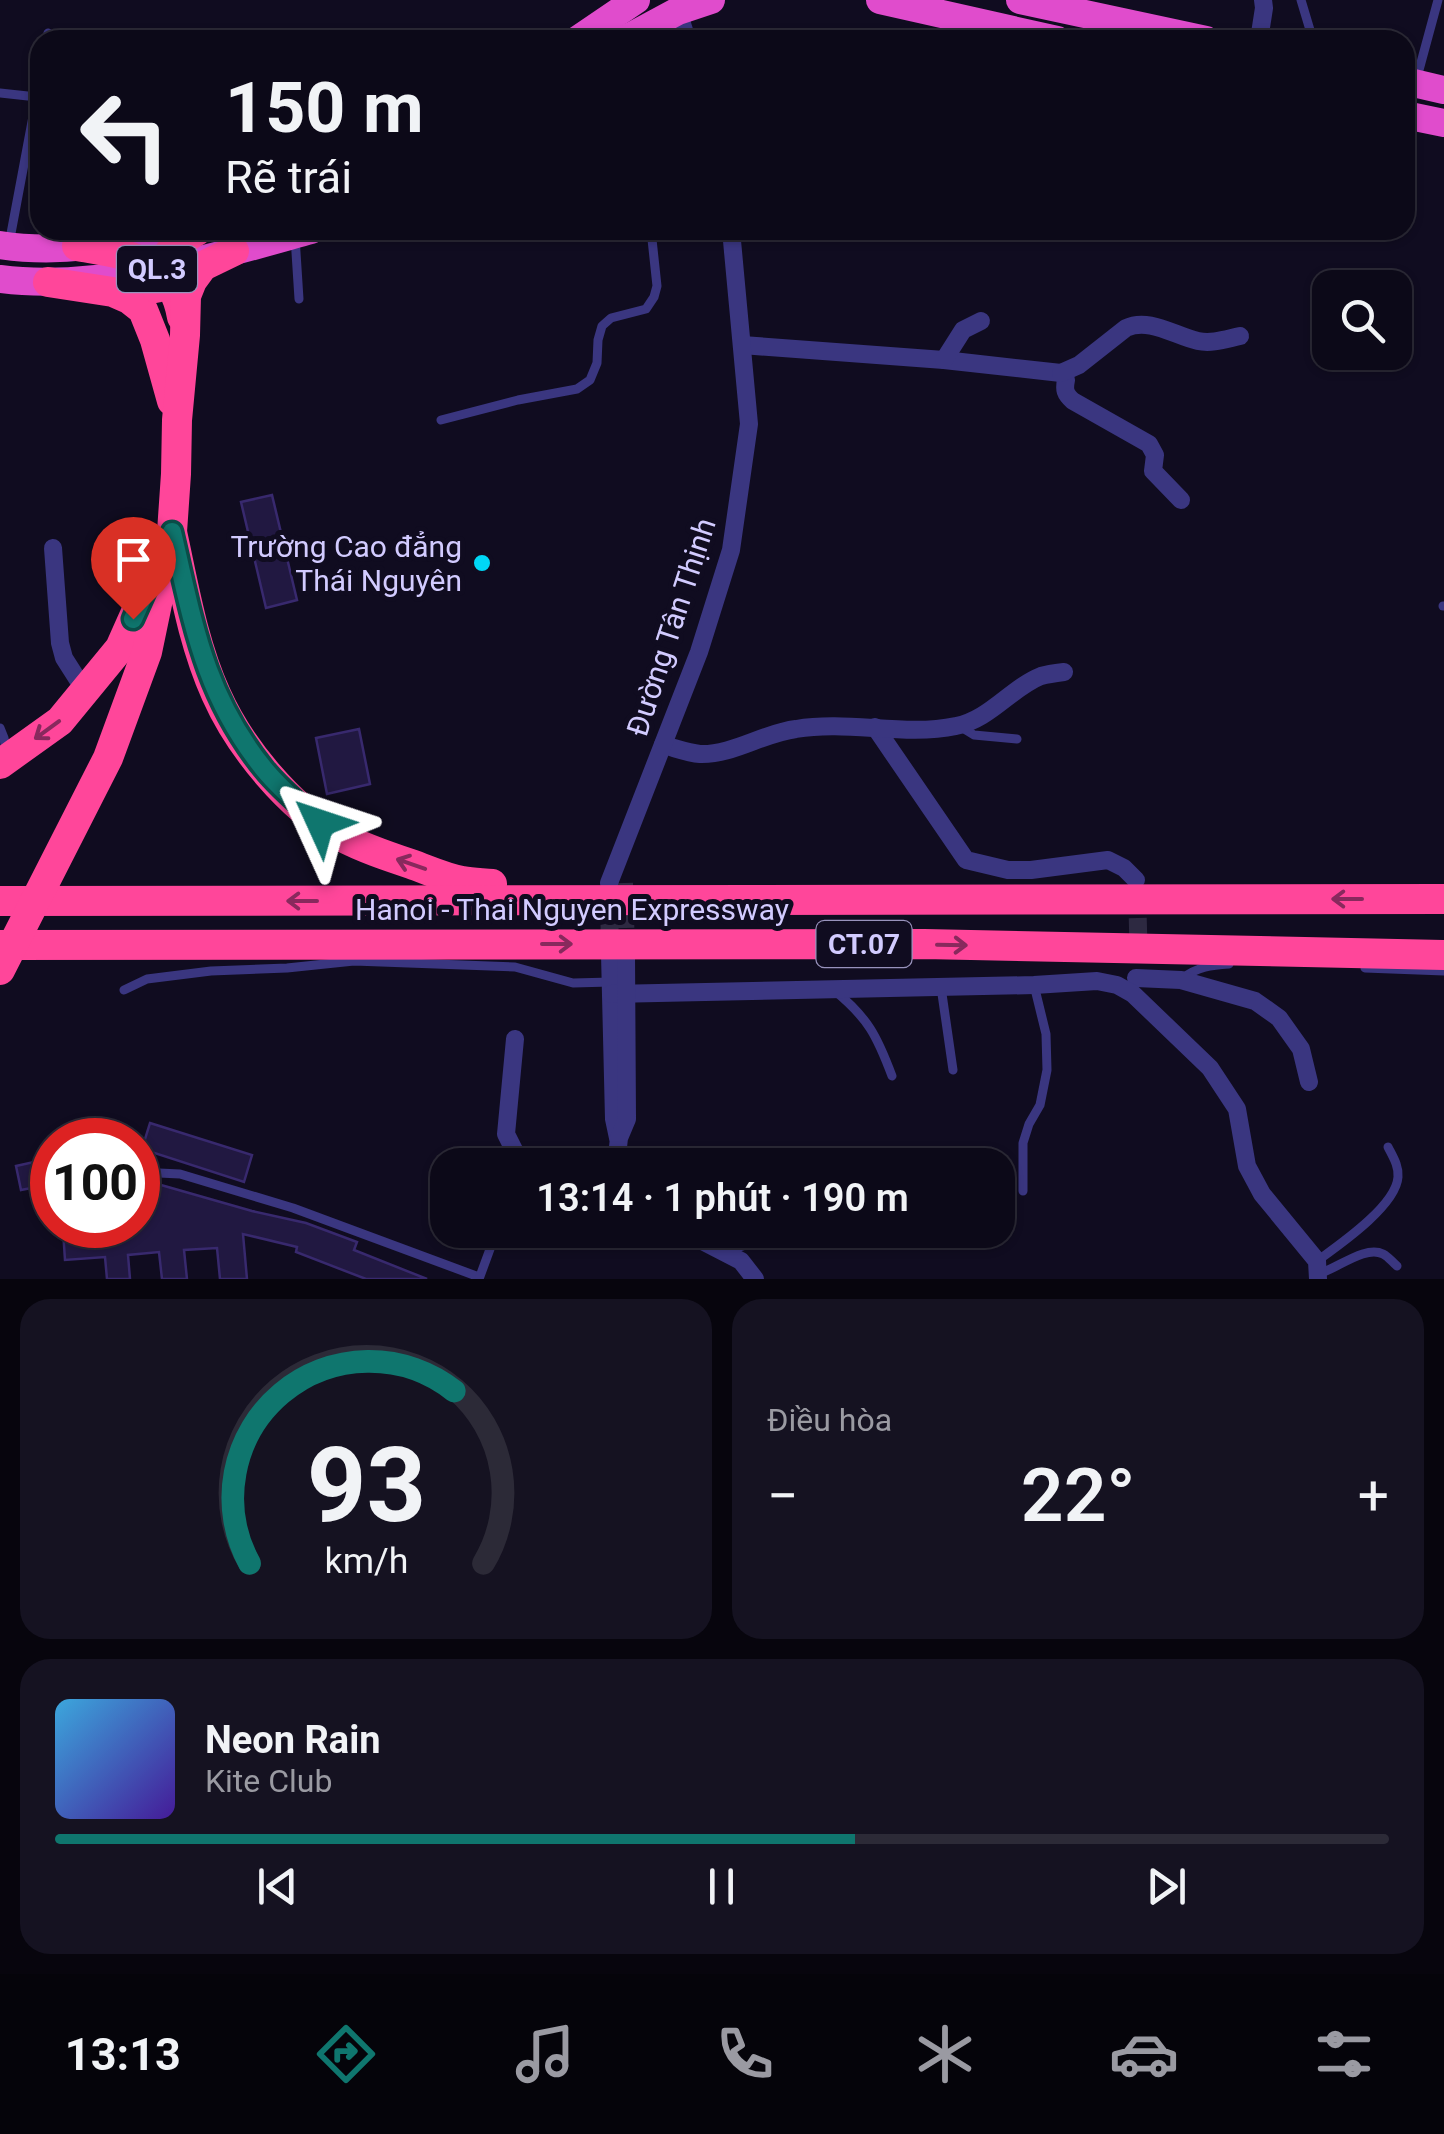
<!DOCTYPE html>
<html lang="vi">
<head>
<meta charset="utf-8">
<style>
	:root { --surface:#0c0918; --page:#151221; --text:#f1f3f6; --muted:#9a9aa2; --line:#2c2a37; --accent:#0f766e }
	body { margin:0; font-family:Roboto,sans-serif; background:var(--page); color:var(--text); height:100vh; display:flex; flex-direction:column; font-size:38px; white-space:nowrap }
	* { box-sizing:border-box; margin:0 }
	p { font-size:32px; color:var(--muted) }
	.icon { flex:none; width:55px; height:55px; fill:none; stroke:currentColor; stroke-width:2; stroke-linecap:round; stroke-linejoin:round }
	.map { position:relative; height:1279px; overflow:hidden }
	.details { display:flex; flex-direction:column; gap:20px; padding:20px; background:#07050d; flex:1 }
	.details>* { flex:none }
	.hud { position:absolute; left:30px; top:30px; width:1385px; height:210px; border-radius:30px; box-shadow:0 2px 8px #0004,0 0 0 2px var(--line); background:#0c0918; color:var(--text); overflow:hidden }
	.fabs { position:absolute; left:1312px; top:270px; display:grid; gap:20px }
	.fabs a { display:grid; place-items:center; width:100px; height:100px; border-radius:20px; background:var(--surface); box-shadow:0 2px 8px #0004,0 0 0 2px var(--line); font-size:50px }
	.speed { position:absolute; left:30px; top:1118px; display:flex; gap:20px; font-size:50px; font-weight:700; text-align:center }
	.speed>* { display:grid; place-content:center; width:130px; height:130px; border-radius:50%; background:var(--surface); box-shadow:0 2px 8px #0004,0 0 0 2px var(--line); line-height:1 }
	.speed .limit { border:15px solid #d22; background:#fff; color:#111 }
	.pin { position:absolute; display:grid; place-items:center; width:85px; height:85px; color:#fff; margin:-102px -42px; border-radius:50% 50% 50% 0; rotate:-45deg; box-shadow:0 0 10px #0007 }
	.pin .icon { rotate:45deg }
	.me { position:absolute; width:110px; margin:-55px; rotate:312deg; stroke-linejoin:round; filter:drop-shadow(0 0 8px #0008) }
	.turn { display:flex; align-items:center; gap:35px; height:210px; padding:0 30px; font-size:45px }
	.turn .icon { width:130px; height:130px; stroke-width:2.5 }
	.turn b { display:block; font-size:70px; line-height:85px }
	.big { font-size:75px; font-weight:600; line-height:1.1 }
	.details .tile { flex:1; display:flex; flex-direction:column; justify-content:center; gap:15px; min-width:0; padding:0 35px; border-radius:30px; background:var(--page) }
	.details .dial { align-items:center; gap:0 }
	.dial svg { height:260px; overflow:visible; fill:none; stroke:var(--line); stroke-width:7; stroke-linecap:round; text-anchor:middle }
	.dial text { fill:var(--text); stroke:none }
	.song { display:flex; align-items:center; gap:30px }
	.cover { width:120px; height:120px; border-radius:15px; background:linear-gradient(135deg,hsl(200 70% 55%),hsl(260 70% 35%)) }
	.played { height:10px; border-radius:5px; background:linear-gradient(90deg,var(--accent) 60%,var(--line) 60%) }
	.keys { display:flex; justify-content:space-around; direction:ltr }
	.heat { display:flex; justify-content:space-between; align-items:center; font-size:55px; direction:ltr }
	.details .tiles { flex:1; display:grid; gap:20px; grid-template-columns:1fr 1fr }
	.tile:last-child { grid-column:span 2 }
	.trip { position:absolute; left:430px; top:1148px; width:585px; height:100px; border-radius:30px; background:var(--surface); box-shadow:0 2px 8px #0004,0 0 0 2px var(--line); font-weight:600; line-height:100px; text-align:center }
	.tab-bar { display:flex; height:160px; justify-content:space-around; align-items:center; background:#05040a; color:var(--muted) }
	.tab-bar .icon { width:70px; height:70px }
	.tab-bar .on { color:var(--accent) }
	.tab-bar b { font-size:45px; color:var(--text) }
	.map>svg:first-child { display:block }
	.building { fill:#211841; stroke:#38296e; stroke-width:2.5 }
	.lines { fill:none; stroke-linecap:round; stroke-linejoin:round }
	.minor-tunnel { stroke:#2d2941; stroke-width:18; stroke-dasharray:18 9; stroke-linecap:butt }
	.service { stroke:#3a3680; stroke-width:9 }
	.minor { stroke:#3a3680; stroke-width:18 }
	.trunk { stroke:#e04ccc; stroke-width:28 }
	.motorway { stroke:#ff469a; stroke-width:30 }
	.oneway { stroke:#88295d }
	.route-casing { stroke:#0a4d48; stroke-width:25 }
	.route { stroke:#0f766e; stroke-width:18 }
	.poi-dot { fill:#00d7f6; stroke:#100c20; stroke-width:4 }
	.labels { text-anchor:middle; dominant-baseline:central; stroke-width:10; stroke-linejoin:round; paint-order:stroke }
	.shield { fill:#100c20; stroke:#9892bc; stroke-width:2.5 }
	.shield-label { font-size:28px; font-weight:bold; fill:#d2cbff }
	.poi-label { font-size:30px; fill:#d2cbff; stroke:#100c20; text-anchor:end }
	.street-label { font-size:30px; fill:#d2cbff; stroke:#100c20 }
</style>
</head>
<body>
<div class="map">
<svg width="1444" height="1279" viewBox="0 0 1444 1279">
	<rect width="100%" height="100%" fill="#100c20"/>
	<!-- building -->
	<g class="building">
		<path d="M 272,495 L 297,600 L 266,608 L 241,502 Z"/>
		<path d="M 359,729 L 370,784 L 327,794 L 316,738 Z"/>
		<path d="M 150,1123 L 252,1155 L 244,1182 L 142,1149 Z"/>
		<path d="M 52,1158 L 52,1184 L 21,1190 L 16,1166 Z"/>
		<path d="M 154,1183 L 252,1211 L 306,1223 L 357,1242 L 354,1250 L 427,1279 L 366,1279 L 296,1252 L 297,1247 L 243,1234 L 247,1279 L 220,1279 L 217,1248 L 184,1250 L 187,1279 L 162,1279 L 159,1252 L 128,1255 L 130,1279 L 107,1279 L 105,1257 L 65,1260 L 63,1230 L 79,1228 L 79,1225 L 138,1225 L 138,1211 L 146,1210 Z"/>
	</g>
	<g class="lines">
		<!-- minor-tunnel -->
		<g class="minor-tunnel">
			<path d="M 624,883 L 626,949"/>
			<path d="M 1137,891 L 1139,965"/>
			<path d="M 609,894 L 610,953"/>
		</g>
		<!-- service -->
		<g class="service">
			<path d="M 1301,0 L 1313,40"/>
			<path d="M 47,40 L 48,33"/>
			<path d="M 1416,81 L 1438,0"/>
			<path d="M 0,93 L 37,97"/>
			<path d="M 295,237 L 299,299"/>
			<path d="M 9,244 L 40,79"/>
			<path d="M 441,420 L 518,400 L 577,389 L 590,380 L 597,363 L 598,340 L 602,326 L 611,318 L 646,309 L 654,297 L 657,286 L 651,230"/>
			<path d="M 1443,606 L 1444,606"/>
			<path d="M 961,727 L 974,735 L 1017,739"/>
			<path d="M 0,728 L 4,738 L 6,752"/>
			<path d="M 1365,968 L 1444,971"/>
			<path d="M 1183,978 C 1197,967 1212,965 1229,964"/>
			<path d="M 941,987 L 953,1070"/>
			<path d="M 124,990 L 147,979 L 211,971 L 287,968 L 354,961 L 515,967 L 573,983 L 611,982"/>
			<path d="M 835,991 C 868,1018 877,1036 892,1076"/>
			<path d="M 138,1172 L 180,1174 L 293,1208 L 479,1277"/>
			<path d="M 1023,1191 L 1023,1143 L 1029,1124 L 1040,1105 L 1047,1070 L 1046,1034 L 1034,985"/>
			<path d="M 982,1230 L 994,1242"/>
			<path d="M 728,1251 L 757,1241 L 811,1230"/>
			<path d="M 1317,1261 C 1339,1245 1396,1206 1398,1177 C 1399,1166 1393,1157 1388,1147"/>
			<path d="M 1318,1274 C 1337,1269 1365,1245 1383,1254 C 1389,1257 1392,1262 1397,1266"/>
			<path d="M 479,1279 L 497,1230"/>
		</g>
		<!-- minor -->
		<g class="minor">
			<path d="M 678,11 L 687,40"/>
			<path d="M 1259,40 L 1264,8 L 1263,0"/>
			<path d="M 742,345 L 944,360 L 1061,373 L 1066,380 C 1064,390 1065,394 1073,401 L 1149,444 L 1155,455 L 1153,471 L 1181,500"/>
			<path d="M 944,360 L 963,330 L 981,321"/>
			<path d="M 1061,373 L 1079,365 L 1126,328 C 1149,317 1175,336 1198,341 C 1212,344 1226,339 1240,336"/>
			<path d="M 53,548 L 60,643 L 64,658 L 85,691"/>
			<path d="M 875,727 L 966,860 L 1008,870 L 1031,870 L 1108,860 L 1124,868 L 1136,880"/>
			<path d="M 663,745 C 675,748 688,753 700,754 C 733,755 763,733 796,729 C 849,720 904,737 956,726 C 989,720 1011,688 1041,676 C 1048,674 1056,673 1064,672"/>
			<path d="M 609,883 L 699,652 L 731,550 L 749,424 L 731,230"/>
			<path d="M 610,954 L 614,1119 L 618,1138"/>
			<path d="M 1136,978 L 1181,980 L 1255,1001 L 1279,1018 L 1301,1049 L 1309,1082"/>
			<path d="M 611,994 L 1034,985 L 1097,981 L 1117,985 L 1133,994 L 1210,1068 L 1237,1109 L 1247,1166 L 1262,1194 L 1317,1261 L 1318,1279"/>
			<path d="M 515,1039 L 506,1134 L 516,1154 L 538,1165"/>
			<path d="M 616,1165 L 619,1138 L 627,1119 L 626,955"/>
			<path d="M 681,1230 L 741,1261 L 755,1279"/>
		</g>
		<!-- trunk -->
		<g class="trunk">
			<path d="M 880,0 L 1057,40"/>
			<path d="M 1020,0 L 1206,40"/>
			<path d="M 577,40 L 636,0"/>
			<path d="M 624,40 L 678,11 L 711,0"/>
			<path d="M 1405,81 L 1444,90"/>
			<path d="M 1405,115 L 1444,123"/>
			<path d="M 0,245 C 58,254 117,244 173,230"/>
			<path d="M 0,279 C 101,292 214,257 311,230"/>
		</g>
		<!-- motorway -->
		<g class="motorway">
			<path d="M 77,246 C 127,255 172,257 182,317"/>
			<path d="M 48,282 L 113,292 L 129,299 L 143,310 L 155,340 L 172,401"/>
			<path d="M 156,288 C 161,257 171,246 198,230"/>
			<path d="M 172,532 C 184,587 193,643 216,694 C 240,748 289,807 340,836 C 363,848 387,856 411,864 C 428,870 445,878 462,881 C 472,883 482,883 492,884"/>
			<path d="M 0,764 L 60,721 L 120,648 L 148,585"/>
			<path d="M 0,901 L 1444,899"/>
			<path d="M 0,945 L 924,944 L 1444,955"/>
			<path d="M 0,970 L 108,758 L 147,652 L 172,532 L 176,474 L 177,420 L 185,335 L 186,296 L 192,281 L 203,266 L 234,251"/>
		</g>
	</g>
	<!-- one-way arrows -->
	<defs><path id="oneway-shaft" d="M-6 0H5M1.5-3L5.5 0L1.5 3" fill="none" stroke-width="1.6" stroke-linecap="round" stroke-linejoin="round" transform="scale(2.5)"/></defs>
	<g class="oneway">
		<use href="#oneway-shaft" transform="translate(47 730) rotate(144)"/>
		<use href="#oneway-shaft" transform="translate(411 864) rotate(-161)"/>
		<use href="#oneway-shaft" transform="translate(1347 899) rotate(180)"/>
		<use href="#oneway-shaft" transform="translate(302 901) rotate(180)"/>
		<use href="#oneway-shaft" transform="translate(557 944)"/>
		<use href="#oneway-shaft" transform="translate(952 945) rotate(1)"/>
	</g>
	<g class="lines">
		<defs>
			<path id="route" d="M 133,619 L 172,532 C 193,622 204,695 264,769 C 280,789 301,806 320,823"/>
		</defs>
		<!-- route casing -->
		<use href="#route" class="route-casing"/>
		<!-- route -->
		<use href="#route" class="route"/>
	</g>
	<!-- markers -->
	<circle class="poi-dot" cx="482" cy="563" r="10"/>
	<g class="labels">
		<!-- shield labels -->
		<g class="shield">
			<rect x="117" y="246" width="80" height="46" rx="8"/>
			<rect x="816.5" y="921" width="95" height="46" rx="8"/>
		</g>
		<g class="shield-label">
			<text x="157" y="269">QL.3</text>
			<text x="864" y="944">CT.07</text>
		</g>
		<!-- poi labels -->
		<g class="poi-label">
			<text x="462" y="546">Trường Cao đẳng<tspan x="462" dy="34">Thái Nguyên</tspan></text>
		</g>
		<!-- street labels -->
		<g class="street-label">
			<text transform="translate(671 627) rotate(-72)">Đường Tân Thịnh</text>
			<text x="572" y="909">Hanoi - Thai Nguyen Expressway</text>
		</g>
	</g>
</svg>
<div class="fabs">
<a><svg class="icon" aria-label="search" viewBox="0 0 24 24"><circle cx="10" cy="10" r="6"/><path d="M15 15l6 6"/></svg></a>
</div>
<div class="speed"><div class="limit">100</div></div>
<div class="pin" style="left:133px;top:619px;background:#d93025"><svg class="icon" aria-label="arrive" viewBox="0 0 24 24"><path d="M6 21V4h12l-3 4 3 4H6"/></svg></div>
<svg class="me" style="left:320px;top:823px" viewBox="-20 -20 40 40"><path d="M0-17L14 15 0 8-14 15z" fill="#0f766e" stroke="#fff" stroke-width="4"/></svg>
<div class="trip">13:14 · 1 phút · 190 m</div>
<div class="hud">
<div class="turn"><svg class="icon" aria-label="left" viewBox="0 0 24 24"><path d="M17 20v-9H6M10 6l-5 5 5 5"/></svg><div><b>150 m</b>Rẽ trái</div></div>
</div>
</div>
<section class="details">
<div class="tiles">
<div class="tile dial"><svg viewBox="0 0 100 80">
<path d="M14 69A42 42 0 1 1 86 69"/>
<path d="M14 69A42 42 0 0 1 77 16" stroke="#0f766e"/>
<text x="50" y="56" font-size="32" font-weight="700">93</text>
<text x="50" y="72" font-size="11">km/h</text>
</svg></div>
<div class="tile"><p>Điều hòa</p>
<div class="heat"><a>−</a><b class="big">22°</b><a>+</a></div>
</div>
<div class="tile">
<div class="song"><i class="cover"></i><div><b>Neon Rain</b><p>Kite Club</p></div></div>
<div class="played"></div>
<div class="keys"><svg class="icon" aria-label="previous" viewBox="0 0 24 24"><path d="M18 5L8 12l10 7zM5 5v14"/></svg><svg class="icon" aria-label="pause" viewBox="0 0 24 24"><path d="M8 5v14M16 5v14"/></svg><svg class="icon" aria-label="next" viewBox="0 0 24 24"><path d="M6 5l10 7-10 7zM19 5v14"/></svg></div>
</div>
</div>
</section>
<nav class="tab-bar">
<b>13:13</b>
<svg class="icon on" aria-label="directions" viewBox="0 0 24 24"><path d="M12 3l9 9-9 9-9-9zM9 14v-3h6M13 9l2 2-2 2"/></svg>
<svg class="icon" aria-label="music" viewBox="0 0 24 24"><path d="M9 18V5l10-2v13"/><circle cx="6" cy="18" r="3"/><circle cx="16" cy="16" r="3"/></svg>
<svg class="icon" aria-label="phone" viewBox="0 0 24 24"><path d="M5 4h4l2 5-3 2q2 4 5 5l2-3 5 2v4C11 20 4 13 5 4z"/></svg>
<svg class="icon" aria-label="climate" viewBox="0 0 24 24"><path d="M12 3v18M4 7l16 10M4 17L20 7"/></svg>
<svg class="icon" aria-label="car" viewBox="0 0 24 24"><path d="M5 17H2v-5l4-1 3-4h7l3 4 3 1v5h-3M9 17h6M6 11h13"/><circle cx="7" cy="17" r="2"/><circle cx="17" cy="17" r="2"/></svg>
<svg class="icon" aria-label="filters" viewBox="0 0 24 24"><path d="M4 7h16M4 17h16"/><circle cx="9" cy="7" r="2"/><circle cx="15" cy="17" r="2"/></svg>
</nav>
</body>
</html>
